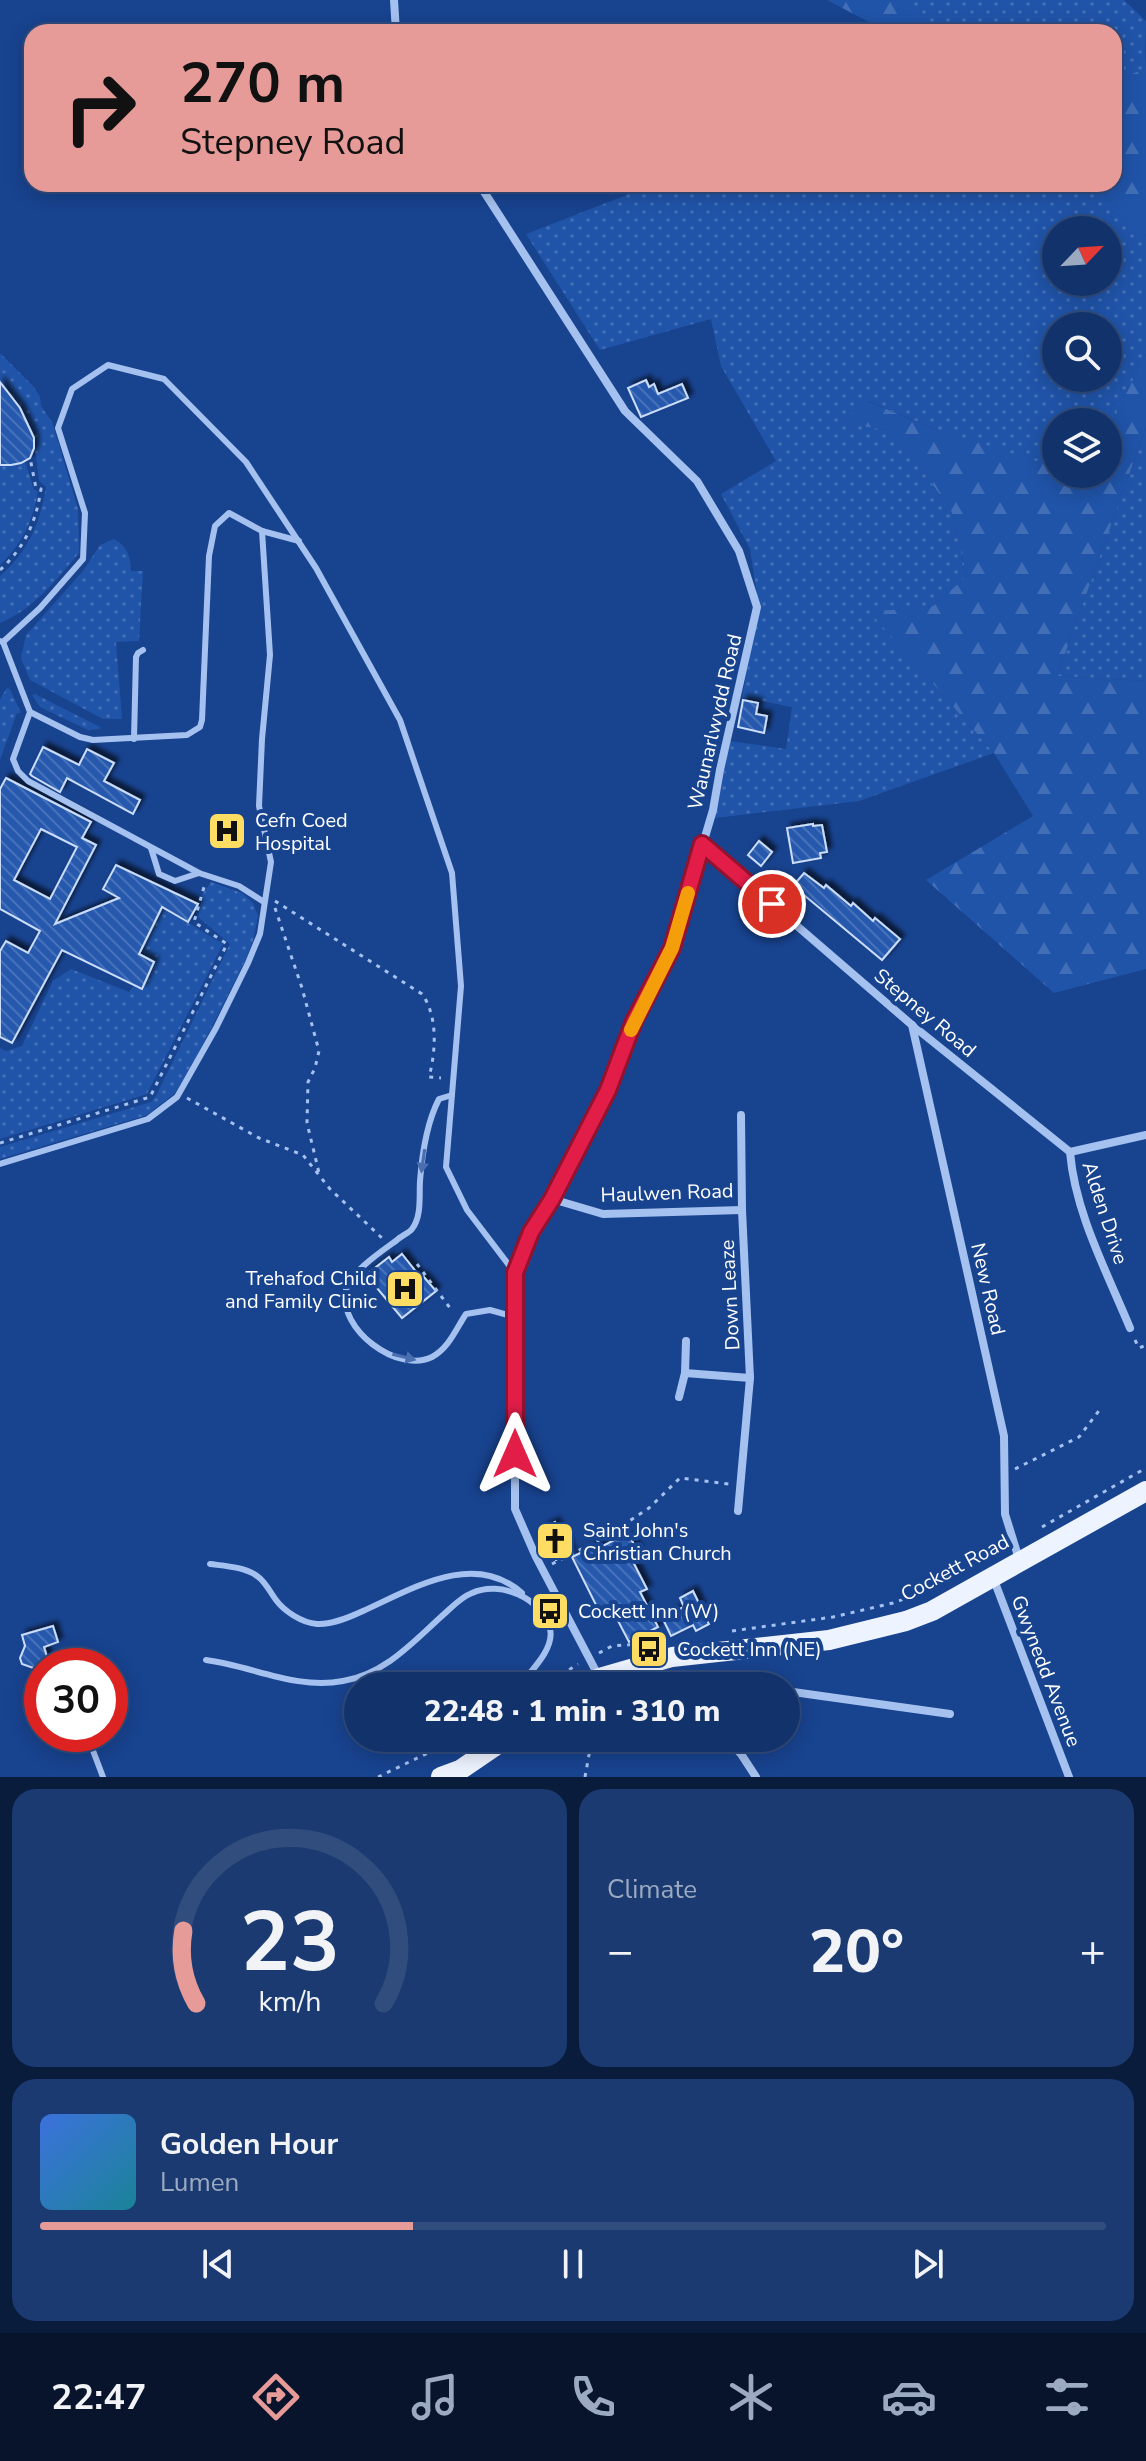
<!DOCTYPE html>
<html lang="en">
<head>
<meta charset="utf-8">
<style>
	:root { --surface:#12326b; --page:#1b3a71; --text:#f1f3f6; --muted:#9caac1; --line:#314d7e; --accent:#e69b98 }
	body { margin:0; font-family:"Nunito Sans",sans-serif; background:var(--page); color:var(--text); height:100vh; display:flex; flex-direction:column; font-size:30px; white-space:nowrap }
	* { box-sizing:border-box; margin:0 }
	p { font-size:26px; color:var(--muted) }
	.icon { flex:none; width:44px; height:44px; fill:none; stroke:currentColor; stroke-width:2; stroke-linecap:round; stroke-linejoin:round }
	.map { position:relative; height:1777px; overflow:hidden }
	.drawer { display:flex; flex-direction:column; gap:12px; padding:12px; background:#0a1c3b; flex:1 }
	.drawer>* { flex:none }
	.banner { position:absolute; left:24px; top:24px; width:1098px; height:168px; border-radius:24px; box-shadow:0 4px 20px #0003,0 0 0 2px var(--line); background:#e69b98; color:#111; overflow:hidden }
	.needle { width:52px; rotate:65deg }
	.controls { position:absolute; left:1042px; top:216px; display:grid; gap:16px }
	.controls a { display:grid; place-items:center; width:80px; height:80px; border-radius:50%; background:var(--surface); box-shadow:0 4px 20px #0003,0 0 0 2px var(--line); font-size:40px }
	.speed { position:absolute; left:24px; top:1648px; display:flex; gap:16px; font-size:40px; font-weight:700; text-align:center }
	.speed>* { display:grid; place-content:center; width:104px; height:104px; border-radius:50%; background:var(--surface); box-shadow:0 4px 20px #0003,0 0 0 2px var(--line); line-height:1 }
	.speed .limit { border:12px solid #d22; background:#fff; color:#111 }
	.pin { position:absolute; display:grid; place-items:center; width:68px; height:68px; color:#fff; margin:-34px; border:4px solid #fff; border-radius:50%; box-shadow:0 2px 8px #0007 }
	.me { position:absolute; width:88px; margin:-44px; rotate:0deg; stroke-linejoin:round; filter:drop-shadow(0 0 6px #0008) }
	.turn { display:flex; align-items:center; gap:28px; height:168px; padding:0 24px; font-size:36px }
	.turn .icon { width:104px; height:104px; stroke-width:2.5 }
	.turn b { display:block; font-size:56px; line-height:68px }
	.big { font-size:60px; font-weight:800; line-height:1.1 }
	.drawer .widget { flex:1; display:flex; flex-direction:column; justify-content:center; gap:12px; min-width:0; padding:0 28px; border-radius:24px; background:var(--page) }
	.drawer .dial { align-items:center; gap:0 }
	.dial svg { height:208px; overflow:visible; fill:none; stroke:var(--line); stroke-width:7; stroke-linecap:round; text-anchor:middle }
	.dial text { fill:var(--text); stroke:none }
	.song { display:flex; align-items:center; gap:24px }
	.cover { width:96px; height:96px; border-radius:12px; background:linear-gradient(135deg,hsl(220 70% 55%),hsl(190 70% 35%)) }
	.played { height:8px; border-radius:4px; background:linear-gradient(90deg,var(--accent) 35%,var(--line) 35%) }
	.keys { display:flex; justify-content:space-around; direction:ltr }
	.heat { display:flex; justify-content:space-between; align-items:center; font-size:44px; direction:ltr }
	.drawer .tiles { flex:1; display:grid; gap:12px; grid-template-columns:1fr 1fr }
	.widget:last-child { grid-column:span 2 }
	.trip { position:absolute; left:344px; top:1672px; width:456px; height:80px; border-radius:40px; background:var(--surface); box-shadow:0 4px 20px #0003,0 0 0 2px var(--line); font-weight:800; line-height:80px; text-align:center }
	.tab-bar { display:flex; height:128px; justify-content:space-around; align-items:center; background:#07142b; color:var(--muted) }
	.tab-bar .icon { width:56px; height:56px }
	.tab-bar .selected { color:var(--accent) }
	.tab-bar b { font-size:36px; color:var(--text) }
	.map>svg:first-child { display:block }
	.grass { fill:url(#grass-dots); fill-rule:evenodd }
	.forest { fill:url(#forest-firs) }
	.building { fill:url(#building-back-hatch); stroke:#cbddfb; stroke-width:2; fill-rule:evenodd; filter:url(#shadow) }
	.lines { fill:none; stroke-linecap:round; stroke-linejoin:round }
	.path { stroke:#a5c1ef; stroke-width:3; stroke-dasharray:4 6; stroke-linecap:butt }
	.service { stroke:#a5c1ef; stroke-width:6 }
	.minor { stroke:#a5c1ef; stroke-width:8 }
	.primary { stroke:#edf3ff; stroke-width:20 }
	.oneway { fill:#496fb1 }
	.route-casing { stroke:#92132f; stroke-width:20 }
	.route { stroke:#e11d48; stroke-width:14 }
	.slow { stroke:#f59e0b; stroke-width:14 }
	.labels { text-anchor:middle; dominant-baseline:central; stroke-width:8; stroke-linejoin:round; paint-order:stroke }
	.street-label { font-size:20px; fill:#fff; stroke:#18438f }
	.poi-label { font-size:20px; fill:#fff; stroke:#18438f; text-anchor:start }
</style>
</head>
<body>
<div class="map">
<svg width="1146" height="1777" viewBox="0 0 1146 1777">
	<defs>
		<pattern id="grass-dots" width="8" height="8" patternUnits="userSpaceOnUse" patternTransform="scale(2)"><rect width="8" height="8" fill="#2054a9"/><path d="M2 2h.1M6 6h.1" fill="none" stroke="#416eb6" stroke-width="1.8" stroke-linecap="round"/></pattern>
		<pattern id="forest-firs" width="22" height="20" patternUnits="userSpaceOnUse" patternTransform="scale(2)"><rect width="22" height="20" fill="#2054a9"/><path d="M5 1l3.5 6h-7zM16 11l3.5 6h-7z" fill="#416eb6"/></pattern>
		<pattern id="building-back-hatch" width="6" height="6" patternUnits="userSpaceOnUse" patternTransform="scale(2)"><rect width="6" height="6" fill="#2659ae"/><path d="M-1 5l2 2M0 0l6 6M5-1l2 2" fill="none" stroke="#4772ba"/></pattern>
		<filter id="shadow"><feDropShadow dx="4.5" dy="-4.5" stdDeviation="2" flood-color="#0009"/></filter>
	</defs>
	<rect width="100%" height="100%" fill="#18438f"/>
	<!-- grass -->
	<g class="grass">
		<path d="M 903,0 L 1124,0 L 1146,21 L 1145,68 L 1114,82 L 1114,32 L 927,32 Z"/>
		<path d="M 655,184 L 1093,184 L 1146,236 L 1146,354 L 1108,430 L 1108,422 L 1056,422 L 1056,454 L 1036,462 L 937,430 L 868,401 L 842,423 L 894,431 L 951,510 L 967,576 L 933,606 L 871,613 L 994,753 L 859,801 L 715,818 L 730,741 L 786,749 L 792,707 L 742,697 L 759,607 L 750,549 L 721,494 L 776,461 L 721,366 L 711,319 L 600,350 L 526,234 ZM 1056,230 L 1108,230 L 1108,282 L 1056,282 ZM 1056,326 L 1108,326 L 1108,378 L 1056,378 Z"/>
		<path d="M 0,353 L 34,387 L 40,397 L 41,406 L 52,422 L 78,509 L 79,553 C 56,580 34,609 0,623 L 0,576 C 30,549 39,525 46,487 L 39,481 C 36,443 27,410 0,382 Z"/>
		<path d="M 1146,427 L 1146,681 L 1057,676 Z"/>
		<path d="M 25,461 L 34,490 L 38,491 C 34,519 21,546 0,565 L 0,465 L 11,465 Z"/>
		<path d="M 114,539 C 128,547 130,556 131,571 L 143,571 L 139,641 L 116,642 L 122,719 L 103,719 L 30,680 L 21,658 L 26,635 L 83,571 L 100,545 Z"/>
		<path d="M 7,688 L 10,689 L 21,713 L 17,713 L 0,760 L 0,699 Z"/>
		<path d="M 35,694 L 100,727 L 100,729 L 88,730 L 40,707 L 32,695 Z"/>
		<path d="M 211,882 L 242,893 L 253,903 L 258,916 L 253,941 L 245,961 L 198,1054 L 175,1093 L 147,1115 L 0,1159 L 0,1147 L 151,1102 L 156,1096 L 230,944 L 198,917 L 202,895 Z"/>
		<path d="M 162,907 L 223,944 L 147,1094 L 0,1139 L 0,1048 L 6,1051 L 22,1046 L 53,981 L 71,969 L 129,992 L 134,986 L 142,989 L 154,963 L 139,954 Z"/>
	</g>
	<!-- forest -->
	<g class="forest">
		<path d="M 827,0 L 903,0 L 927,32 L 888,32 Z"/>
		<path d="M 1146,50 L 1146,236 L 1093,184 L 1114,184 L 1114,82 L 1145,68 Z"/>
		<path d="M 1146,354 L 1146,427 L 1057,676 L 1146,681 L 1146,969 L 1054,993 L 926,880 L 1033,816 L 994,753 L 870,612 L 933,606 L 967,576 L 951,510 L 894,431 L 841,423 L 867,401 L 937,430 L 1036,461 L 1056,454 L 1056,474 L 1108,474 L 1108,430 Z"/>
	</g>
	<!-- building -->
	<g class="building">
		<path d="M 646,380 L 649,387 L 654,384 L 658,394 L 682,384 L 688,398 L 641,417 L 628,388 Z"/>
		<path d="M 0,382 L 20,408 L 34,438 L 34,448 L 30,458 L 21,463 L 11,465 L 0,465 Z"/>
		<path d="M 743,700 L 758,703 L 756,714 L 767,716 L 764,733 L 738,727 Z"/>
		<path d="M 43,747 L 79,765 L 87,749 L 114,763 L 104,781 L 140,800 L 133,814 L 67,778 L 60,792 L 32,776 L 30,774 Z"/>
		<path d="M 6,778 L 91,822 L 82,838 L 96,845 L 55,924 L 119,898 L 103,889 L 116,865 L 198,904 L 188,922 L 162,907 L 139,954 L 154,962 L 142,989 L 62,950 L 12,1043 L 0,1037 L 0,951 L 6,941 L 28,953 L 40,931 L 0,909 L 0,789 ZM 41,829 L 77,847 L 50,899 L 14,880 Z"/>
		<path d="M 813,824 L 813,826 L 822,825 L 827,852 L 820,853 L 821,858 L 793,863 L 787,828 Z"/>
		<path d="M 759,841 L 772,852 L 761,866 L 748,855 Z"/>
		<path d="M 804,873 L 824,888 L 826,885 L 851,906 L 853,903 L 873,921 L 875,918 L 900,939 L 882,960 L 793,886 Z"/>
		<path d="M 402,1254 L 421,1278 L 423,1276 L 436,1291 L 402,1318 L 366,1275 L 389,1257 L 392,1262 Z"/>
		<path d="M 555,1522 L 571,1552 L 556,1560 L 540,1530 Z"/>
		<path d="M 624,1535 L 626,1539 L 630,1537 L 639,1554 L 631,1558 L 647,1589 L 640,1592 L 658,1627 L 629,1642 L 614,1613 L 603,1619 L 572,1557 L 595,1546 L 597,1549 Z"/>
		<path d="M 693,1591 L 709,1624 L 696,1631 L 693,1625 L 671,1636 L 662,1617 L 684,1607 L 680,1598 Z"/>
		<path d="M 53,1626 L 58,1642 L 44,1647 L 50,1666 L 42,1666 L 42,1671 L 22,1664 L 20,1658 L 25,1646 L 22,1635 Z"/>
	</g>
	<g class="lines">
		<!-- path -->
		<g class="path">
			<path d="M 0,570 C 25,547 36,522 41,489 L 36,488 L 30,458"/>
			<path d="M 275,901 L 422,994 C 438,1016 436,1051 429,1077 L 441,1078"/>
			<path d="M 275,908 L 302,988 L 319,1051 L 315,1068 L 308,1082 L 307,1123 L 320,1177"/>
			<path d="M 187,1098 L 259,1138 L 303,1155 L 330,1189 L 382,1238"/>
			<path d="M 0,1143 L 150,1097 L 227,944 L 194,922 L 204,887"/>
			<path d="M 417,1264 L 453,1312"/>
			<path d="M 1135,1340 L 1139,1348 L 1146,1345"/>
			<path d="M 1015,1469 L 1079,1437 L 1101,1408"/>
			<path d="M 1042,1527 L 1146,1468"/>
			<path d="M 552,1564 L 605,1537 L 649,1508 L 680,1478 L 729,1484"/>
			<path d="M 732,1631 L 833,1617 L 893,1603 L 929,1590 L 997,1552"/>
			<path d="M 599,1653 L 612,1646 L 653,1643"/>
			<path d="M 544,1686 L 578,1664"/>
			<path d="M 378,1777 L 459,1738"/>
			<path d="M 585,1777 L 592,1738"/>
		</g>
		<!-- service -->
		<g class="service">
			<path d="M 0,641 L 3,642 L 30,712 L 13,759 L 18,771 L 28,781 L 199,873 L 239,886 L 264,902"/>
			<path d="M 3,642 L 40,608 L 83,559 L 85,513 L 58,428 L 72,389 L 108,365 L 164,379 L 246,462 L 316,568 L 400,720 L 452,873 L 461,986 L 446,1167 L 467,1210 L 515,1273"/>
			<path d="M 30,712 L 80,737 L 93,740 L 187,735 L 200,727 L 202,720 L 209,556 L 215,526 L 229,513 L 262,531 L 299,541"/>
			<path d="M 134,739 L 136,657 L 138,653 L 143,650"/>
			<path d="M 151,848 L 159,874 L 175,881 L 199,873"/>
			<path d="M 452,1095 L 439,1099 C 427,1122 422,1155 420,1181 C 419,1196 422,1216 412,1229 C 409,1233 401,1236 397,1240 C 382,1251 350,1272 346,1290 C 337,1329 398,1374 432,1357 C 449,1348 456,1329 466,1314 L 490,1310 L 515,1317"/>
			<path d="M 0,1164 L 148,1119 L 177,1097 L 216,1028 L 248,963 L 260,934 L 271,862 L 259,806 L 262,739 L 270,655 L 262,531"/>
			<path d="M 210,1564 C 225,1566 245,1567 257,1576 C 265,1581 270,1592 276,1600 C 284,1611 302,1623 317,1624 C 332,1625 350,1617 363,1611 C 412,1589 474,1550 522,1593"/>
			<path d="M 206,1660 C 252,1666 296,1690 343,1681 C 385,1674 413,1642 443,1615 C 452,1607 461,1597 472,1593 C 500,1580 542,1598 550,1629 C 555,1649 530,1672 519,1686"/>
			<path d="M 37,1685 C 32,1697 33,1704 42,1713"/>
			<path d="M 81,1734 L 92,1748 L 103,1777"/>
		</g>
		<!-- minor -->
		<g class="minor">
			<path d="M 394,0 L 396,32"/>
			<path d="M 479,184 L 625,411 L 697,481 L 739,551 L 757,607 L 720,770 L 713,810 L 672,948 L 634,1021 L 608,1090 L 552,1199 L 531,1232 L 515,1273 L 515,1509 L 536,1557 L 599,1677"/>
			<path d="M 702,844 L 912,1025 L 1070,1152 L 1146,1135"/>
			<path d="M 912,1025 L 1004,1436 L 1005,1514 L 1019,1559"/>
			<path d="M 1070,1152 C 1075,1213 1107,1272 1130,1328"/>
			<path d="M 552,1199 L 603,1214 L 742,1210"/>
			<path d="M 685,1373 L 750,1378"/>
			<path d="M 679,1397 L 685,1373 L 686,1341"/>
			<path d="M 738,1511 L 750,1378 L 742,1210 L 741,1115"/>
			<path d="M 994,1580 L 1069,1777"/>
			<path d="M 786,1691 L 950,1714"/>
			<path d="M 726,1738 L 741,1754 L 756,1777"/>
		</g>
		<!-- primary -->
		<g class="primary">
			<path d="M 586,1686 L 599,1678 L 672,1657 L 829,1640 L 906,1621 L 932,1611 L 1146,1491"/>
			<path d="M 441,1777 L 460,1770 L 507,1738"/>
		</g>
	</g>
	<!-- one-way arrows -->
	<defs><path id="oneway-solid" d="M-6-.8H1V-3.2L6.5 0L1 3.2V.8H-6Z" transform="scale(2)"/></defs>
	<g class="oneway">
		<use href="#oneway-solid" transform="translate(423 1161) rotate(98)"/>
		<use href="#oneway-solid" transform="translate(404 1357) rotate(14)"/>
	</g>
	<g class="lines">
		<defs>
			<path id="route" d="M 515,1454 L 515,1273 L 531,1232 L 552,1199 L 608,1090 L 634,1021 L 672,948 L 702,844 L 772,904"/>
		</defs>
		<!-- route casing -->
		<use href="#route" class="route-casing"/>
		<!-- route -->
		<use href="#route" class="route"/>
		<!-- slow -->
		<path class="slow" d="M 631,1030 L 672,948 L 688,893"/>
	</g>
	<!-- icons -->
	<defs>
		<symbol id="hospital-square" viewBox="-11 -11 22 22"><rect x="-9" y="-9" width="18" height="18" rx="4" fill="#ffdd63" stroke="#18438f"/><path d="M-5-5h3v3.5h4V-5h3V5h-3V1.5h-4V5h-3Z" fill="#111"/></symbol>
		<symbol id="church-square" viewBox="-11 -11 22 22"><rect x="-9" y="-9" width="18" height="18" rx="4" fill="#ffdd63" stroke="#18438f"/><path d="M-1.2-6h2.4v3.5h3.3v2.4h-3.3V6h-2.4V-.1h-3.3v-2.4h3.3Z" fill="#111"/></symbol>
		<symbol id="bus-square" viewBox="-11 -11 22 22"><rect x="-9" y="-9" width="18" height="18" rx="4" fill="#ffdd63" stroke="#18438f"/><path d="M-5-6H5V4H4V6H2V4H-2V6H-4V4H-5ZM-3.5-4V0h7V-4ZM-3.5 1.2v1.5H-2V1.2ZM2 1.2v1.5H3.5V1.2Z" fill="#111"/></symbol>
	</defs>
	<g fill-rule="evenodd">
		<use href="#hospital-square" x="205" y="809" width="44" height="44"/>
		<use href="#hospital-square" x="383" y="1267" width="44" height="44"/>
		<use href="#church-square" x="533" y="1519" width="44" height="44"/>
		<use href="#bus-square" x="528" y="1589" width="44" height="44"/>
		<use href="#bus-square" x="627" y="1627" width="44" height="44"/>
	</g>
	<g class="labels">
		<!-- street labels -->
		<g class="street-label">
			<text transform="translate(715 722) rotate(-77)">Waunarlwydd Road</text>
			<text transform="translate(925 1013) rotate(40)">Stepney Road</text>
			<text transform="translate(667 1193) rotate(-2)">Haulwen Road</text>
			<text transform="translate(1105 1213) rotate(72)">Alden Drive</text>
			<text transform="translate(988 1289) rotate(77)">New Road</text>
			<text transform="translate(730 1295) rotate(-93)">Down Leaze</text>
			<text transform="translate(955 1568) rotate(-28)">Cockett Road</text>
			<text transform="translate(1046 1671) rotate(69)">Gwynedd Avenue</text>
		</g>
		<!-- poi labels -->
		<g class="poi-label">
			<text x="255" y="820">Cefn Coed<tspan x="255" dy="23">Hospital</tspan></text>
			<text x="377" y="1278" text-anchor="end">Trehafod Child<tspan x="377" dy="23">and Family Clinic</tspan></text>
			<text x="583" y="1530">Saint John's<tspan x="583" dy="23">Christian Church</tspan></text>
			<text x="578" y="1611">Cockett Inn (W)</text>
			<text x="677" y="1649">Cockett Inn (NE)</text>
		</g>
	</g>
</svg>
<div class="controls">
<a><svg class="needle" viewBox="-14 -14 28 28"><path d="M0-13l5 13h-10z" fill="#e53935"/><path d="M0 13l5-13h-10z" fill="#9caac1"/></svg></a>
<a><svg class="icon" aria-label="search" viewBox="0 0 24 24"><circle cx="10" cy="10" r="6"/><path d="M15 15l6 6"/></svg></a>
<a><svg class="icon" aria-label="layers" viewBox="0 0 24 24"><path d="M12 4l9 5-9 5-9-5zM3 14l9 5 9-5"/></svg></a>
</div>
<div class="speed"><div class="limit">30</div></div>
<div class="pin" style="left:772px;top:904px;background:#d93025"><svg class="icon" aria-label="arrive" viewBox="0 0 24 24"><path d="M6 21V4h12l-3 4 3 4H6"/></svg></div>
<svg class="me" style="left:515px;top:1454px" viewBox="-20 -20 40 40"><path d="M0-17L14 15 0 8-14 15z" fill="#e11d48" stroke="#fff" stroke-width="4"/></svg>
<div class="trip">22:48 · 1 min · 310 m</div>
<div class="banner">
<div class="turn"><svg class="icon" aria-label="right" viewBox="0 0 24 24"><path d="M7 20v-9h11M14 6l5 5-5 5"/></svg><div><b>270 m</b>Stepney Road</div></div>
</div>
</div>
<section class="drawer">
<div class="tiles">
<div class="widget dial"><svg viewBox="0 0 100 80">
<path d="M14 69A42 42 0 1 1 86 69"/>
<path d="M14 69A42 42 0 0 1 9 41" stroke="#e69b98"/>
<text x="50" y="56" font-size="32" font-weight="700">23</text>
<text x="50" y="72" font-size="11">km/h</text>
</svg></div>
<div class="widget"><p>Climate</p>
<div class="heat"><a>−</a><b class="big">20°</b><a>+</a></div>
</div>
<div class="widget">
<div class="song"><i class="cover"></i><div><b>Golden Hour</b><p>Lumen</p></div></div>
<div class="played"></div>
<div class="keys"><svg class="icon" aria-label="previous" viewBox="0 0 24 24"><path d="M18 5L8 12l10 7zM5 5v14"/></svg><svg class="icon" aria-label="pause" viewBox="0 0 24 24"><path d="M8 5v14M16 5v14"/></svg><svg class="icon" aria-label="next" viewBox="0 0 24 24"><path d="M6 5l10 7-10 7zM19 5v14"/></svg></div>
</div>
</div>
</section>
<nav class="tab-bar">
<b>22:47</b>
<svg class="icon selected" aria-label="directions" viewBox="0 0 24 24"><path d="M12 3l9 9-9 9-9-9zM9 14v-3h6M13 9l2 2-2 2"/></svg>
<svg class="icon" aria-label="music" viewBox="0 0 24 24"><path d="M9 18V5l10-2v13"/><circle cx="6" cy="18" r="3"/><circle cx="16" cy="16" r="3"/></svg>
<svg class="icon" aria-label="phone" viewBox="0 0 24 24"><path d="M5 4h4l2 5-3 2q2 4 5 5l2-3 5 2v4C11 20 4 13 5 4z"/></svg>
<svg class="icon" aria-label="climate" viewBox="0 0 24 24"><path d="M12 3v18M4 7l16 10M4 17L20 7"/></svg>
<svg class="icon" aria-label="car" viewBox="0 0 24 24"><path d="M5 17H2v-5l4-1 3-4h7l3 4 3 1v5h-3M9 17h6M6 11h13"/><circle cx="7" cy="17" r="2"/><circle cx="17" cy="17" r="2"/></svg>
<svg class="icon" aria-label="filters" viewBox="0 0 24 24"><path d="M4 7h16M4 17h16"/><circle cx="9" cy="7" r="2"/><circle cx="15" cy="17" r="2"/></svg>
</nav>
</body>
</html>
